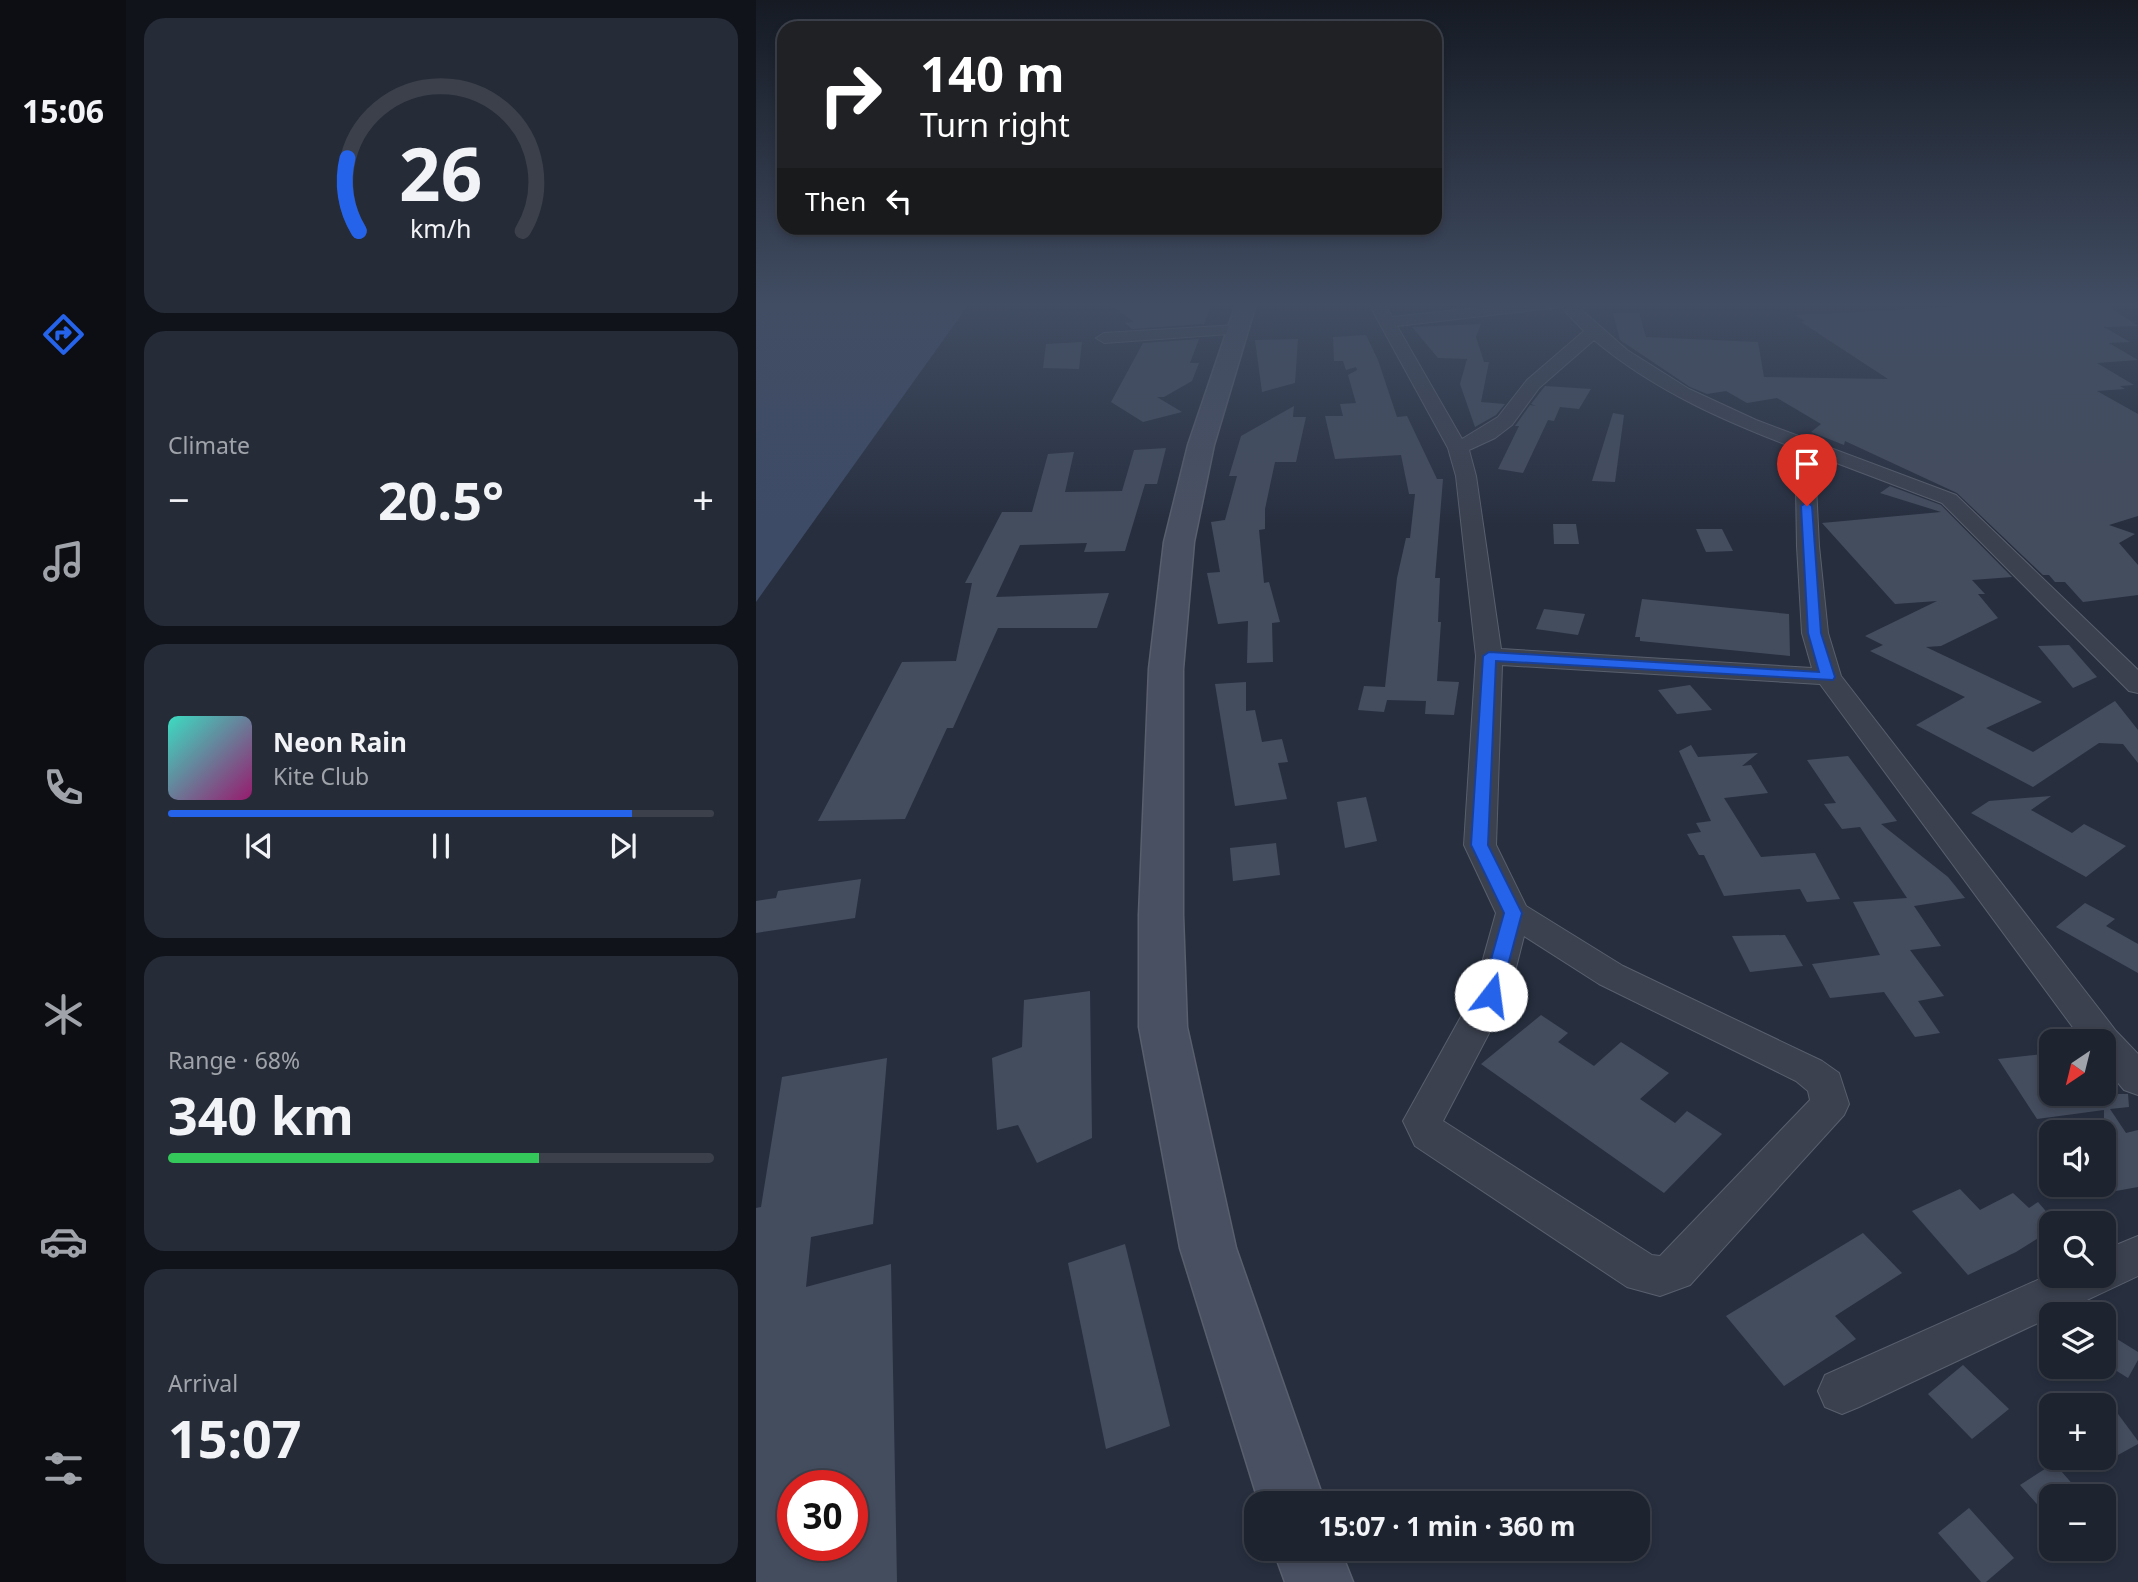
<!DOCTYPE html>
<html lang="en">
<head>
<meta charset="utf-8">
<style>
	:root { --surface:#1d232f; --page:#252b37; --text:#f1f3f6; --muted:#a0a4aa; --line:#3b404b; --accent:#2563eb }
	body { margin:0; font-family:"Noto Sans",sans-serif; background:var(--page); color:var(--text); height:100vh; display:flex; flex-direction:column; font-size:26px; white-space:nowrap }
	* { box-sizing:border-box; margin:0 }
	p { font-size:23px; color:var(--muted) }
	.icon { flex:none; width:38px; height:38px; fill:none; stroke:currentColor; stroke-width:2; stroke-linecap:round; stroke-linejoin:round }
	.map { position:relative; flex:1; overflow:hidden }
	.sheet { display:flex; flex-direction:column; gap:18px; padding:18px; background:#10131a; width:630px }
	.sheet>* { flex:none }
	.hud { position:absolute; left:21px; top:21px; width:665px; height:214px; border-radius:21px; box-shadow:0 4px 10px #0003,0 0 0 2px var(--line); background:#202124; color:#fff; overflow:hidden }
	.needle { width:46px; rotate:215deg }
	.tools { position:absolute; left:1283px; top:1029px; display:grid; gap:14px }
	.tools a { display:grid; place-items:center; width:77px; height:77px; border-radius:14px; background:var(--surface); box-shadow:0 4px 10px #0003,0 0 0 2px var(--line); font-size:35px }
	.speed { position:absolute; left:21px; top:1470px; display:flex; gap:14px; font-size:35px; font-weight:700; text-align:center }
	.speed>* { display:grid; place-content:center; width:91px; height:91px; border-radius:50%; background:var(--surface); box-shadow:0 4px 10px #0003,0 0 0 2px var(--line); line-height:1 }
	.speed .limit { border:10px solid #d22; background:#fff; color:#111 }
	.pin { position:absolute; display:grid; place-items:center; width:60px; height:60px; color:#fff; margin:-72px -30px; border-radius:50% 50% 50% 0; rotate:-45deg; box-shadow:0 0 7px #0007 }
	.pin .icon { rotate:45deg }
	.me { position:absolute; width:77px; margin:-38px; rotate:15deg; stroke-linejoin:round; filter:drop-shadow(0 0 5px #0008) }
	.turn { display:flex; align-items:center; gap:24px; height:147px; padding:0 28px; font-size:32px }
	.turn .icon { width:91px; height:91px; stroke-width:2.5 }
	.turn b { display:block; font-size:49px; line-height:60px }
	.then { display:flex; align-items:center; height:66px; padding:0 28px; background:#0003; gap:14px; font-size:26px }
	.big { font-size:52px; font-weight:700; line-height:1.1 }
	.sheet .widget { flex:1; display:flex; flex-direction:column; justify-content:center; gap:10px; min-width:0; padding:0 24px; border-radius:21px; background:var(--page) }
	.sheet .dial { align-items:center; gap:0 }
	.dial svg { height:182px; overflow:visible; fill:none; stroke:var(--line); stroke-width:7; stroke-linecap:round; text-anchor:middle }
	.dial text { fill:var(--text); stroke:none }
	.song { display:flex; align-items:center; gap:21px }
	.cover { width:84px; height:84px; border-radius:10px; background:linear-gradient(135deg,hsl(170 70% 55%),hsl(320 70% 35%)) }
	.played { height:7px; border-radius:4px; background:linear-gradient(90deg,var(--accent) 85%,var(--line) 85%) }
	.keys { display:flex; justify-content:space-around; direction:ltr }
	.heat { display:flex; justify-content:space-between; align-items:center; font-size:38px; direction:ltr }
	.charge { height:10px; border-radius:5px; background:linear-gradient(90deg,#34c759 68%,var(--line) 0) }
	.trip { position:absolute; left:488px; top:1491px; width:406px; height:70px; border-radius:21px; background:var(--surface); box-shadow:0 4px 10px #0003,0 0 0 2px var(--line); font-weight:700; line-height:70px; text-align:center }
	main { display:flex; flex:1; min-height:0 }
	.dock { display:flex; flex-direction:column; width:126px; justify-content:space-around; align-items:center; background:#0c0e13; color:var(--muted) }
	.dock .icon { width:49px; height:49px }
	.dock .active { color:var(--accent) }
	.dock b { font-size:32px; color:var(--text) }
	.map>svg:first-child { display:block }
	.water { fill:#3e4b67 }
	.building { fill:#444d5e; fill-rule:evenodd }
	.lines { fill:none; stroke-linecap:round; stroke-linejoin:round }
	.street-casing { stroke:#595f6d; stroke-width:2 }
	.secondary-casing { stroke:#595f6d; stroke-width:3 }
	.street { fill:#3b414f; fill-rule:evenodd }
	.secondary { fill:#495062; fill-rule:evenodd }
	.route { fill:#2563eb; stroke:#184099; stroke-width:2 }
</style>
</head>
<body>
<main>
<nav class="dock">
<b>15:06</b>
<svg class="icon active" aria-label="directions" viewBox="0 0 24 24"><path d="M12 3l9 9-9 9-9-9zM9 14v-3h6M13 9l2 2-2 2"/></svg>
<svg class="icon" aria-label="music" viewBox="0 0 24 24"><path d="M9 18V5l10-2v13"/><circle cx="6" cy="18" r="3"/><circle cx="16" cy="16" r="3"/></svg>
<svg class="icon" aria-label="phone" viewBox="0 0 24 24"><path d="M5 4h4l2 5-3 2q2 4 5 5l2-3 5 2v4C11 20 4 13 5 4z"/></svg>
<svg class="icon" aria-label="climate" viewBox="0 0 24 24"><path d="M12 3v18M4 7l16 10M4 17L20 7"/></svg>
<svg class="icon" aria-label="car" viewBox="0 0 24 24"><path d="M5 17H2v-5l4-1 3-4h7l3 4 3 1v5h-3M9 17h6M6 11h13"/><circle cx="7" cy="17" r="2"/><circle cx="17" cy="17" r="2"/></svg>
<svg class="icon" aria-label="filters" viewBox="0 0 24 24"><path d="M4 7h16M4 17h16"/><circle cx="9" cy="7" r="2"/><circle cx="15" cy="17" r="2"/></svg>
</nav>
<section class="sheet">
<div class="widget dial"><svg viewBox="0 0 100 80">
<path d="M14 69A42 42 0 1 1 86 69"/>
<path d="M14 69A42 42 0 0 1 9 37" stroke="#2563eb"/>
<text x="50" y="56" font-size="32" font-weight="700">26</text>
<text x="50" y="72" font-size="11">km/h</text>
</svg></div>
<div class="widget"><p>Climate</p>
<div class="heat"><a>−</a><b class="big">20.5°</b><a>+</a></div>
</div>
<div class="widget">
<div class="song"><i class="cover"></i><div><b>Neon Rain</b><p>Kite Club</p></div></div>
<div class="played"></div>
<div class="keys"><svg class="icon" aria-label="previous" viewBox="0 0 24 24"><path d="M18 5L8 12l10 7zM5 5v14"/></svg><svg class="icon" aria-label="pause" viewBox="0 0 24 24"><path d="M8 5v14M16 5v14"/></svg><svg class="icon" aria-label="next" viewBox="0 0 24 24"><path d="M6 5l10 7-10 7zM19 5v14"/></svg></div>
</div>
<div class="widget"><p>Range · 68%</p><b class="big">340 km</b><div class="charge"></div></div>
<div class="widget"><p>Arrival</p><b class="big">15:07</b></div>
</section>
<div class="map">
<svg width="1382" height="1582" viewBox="0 0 1382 1582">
	<rect width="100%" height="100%" fill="#272f3f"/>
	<!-- water -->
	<path class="water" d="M 0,304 L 213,304 L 0,602 Z"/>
	<!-- building -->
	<g class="building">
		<path d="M 354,304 L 442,306 L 456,304 L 448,324 L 376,329 L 369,323 L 378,322 Z"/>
		<path d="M 1194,304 L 1349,304 L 1382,326 L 1348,327 L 1374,342 L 1353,343 L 1382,360 L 1341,363 L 1378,385 L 1364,386 L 1369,389 L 1341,391 L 1382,414 L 1382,516 L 1353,525 L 1379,534 L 1363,543 L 1382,565 L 1382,595 L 1327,602 L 1309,582 L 1299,582 L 1293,575 L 1287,575 L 1201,493 L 1089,441 L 1088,445 L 1055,432 L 1065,424 L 1021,398 L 991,403 L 970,391 L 951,394 L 934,387 L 864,340 L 857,313 L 883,313 L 890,337 L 1002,342 L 1008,377 L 1132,379 L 1045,322 L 1049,321 L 1039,315 L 1197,307 Z"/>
		<path d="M 725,324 L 720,337 L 728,362 L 733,362 L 725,402 L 749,404 L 740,415 L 719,427 L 704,384 L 711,359 L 682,358 L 656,327 Z"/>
		<path d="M 610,335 L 622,360 L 641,417 L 651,416 L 681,479 L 687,479 L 679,578 L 684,578 L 682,622 L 685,622 L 681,681 L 703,682 L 698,715 L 669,714 L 670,701 L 631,700 L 628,712 L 602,710 L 608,686 L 629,687 L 641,578 L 650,538 L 654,538 L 659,494 L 653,494 L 645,455 L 579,459 L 569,416 L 587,416 L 584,404 L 600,403 L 592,375 L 601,370 L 600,367 L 590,370 L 587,361 L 578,361 L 577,337 Z"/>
		<path d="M 443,339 L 434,363 L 443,363 L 436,381 L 408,397 L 401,397 L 426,412 L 387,422 L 355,402 L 387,343 Z"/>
		<path d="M 542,339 L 539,383 L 506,392 L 499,340 Z"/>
		<path d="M 326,342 L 323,369 L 287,368 L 290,344 Z"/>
		<path d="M 789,386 L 835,389 L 823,409 L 804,407 L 798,421 L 792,420 L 767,473 L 742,469 L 763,426 L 759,426 L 774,405 L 780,406 L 775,404 Z"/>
		<path d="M 538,406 L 537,417 L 550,417 L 540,462 L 519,462 L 509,509 L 509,529 L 503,530 L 508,583 L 513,582 L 524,622 L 516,623 L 517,662 L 491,663 L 492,621 L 462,624 L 451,573 L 464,572 L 455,522 L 469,520 L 481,476 L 473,476 L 485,436 Z"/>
		<path d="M 857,413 L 868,415 L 859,482 L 836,481 Z"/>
		<path d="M 410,448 L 401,484 L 389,484 L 369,551 L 328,552 L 331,543 L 264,545 L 240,597 L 353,593 L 341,628 L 242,628 L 197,728 L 191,728 L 149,819 L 62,821 L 146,662 L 200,661 L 216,583 L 209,583 L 246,512 L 276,512 L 292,454 L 318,452 L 309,492 L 366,491 L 378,450 Z"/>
		<path d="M 1134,486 L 1185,505 L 1256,577 L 1216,580 L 1229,594 L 1222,594 L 1242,618 L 1185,646 L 1170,647 L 1286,702 L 1230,728 L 1277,752 L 1359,701 L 1382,730 L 1382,763 L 1367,744 L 1343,743 L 1277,787 L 1160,725 L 1209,697 L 1114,651 L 1127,645 L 1109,636 L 1181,601 L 1139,604 L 1066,523 L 1185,512 L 1124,493 Z"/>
		<path d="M 797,524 L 820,524 L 823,544 L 798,544 Z"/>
		<path d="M 940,529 L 966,529 L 977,551 L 950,552 Z"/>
		<path d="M 886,599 L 1033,614 L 1034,656 L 884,641 L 884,637 L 879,637 Z"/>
		<path d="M 788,609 L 829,614 L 822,635 L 780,629 Z"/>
		<path d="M 1313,645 L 1341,677 L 1317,688 L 1282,646 Z"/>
		<path d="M 490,682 L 490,711 L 499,710 L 506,742 L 526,739 L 532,762 L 522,763 L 531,799 L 479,806 L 459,684 Z"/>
		<path d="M 934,685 L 956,710 L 921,714 L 902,690 Z"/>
		<path d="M 935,745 L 942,757 L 1002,753 L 986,766 L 995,765 L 1012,793 L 968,798 L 1005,857 L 1059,853 L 1084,899 L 1051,902 L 1044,889 L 968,896 L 948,855 L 943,855 L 931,834 L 945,832 L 940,823 L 955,821 L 923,751 Z"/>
		<path d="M 1092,756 L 1141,821 L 1125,824 L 1192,877 L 1209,898 L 1158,906 L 1185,946 L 1154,950 L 1188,996 L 1162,1001 L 1184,1033 L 1159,1037 L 1128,992 L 1074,998 L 1056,964 L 1124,955 L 1097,902 L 1151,898 L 1104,827 L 1086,829 L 1068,804 L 1080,803 L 1051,760 Z"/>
		<path d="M 1295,796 L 1275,810 L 1316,833 L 1328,824 L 1370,846 L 1330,877 L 1215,813 L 1233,801 Z"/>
		<path d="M 610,797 L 621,841 L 589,848 L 581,802 Z"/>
		<path d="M 520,843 L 524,875 L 477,881 L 474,848 Z"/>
		<path d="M 105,879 L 99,918 L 0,933 L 0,901 L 20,898 L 22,891 Z"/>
		<path d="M 1329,903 L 1359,919 L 1350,926 L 1382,944 L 1382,973 L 1300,927 Z"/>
		<path d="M 1029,935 L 1047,966 L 994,972 L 976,936 Z"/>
		<path d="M 334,991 L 336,1138 L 281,1163 L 262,1125 L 241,1130 L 236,1058 L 266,1047 L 268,1000 Z"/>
		<path d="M 785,1015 L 812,1033 L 802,1042 L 838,1066 L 865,1042 L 913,1073 L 884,1099 L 919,1123 L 931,1111 L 966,1134 L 908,1193 L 725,1064 Z"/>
		<path d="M 1295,1053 L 1295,1094 L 1372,1094 L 1373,1107 L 1354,1109 L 1370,1133 L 1382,1130 L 1382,1187 L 1360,1191 L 1348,1174 L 1348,1110 L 1281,1119 L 1242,1059 Z"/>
		<path d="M 131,1058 L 117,1224 L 55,1237 L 50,1287 L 135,1264 L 141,1582 L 0,1582 L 0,1208 L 5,1207 L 26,1077 ZM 37,1486 L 96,1486 L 96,1545 L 37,1545 Z"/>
		<path d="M 1204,1189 L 1224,1210 L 1257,1193 L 1273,1208 L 1282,1202 L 1300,1223 L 1295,1223 L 1295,1230 L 1260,1252 L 1212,1275 L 1156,1211 Z"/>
		<path d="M 1107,1233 L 1146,1273 L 1079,1316 L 1100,1339 L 1028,1386 L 970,1316 Z"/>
		<path d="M 369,1244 L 414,1426 L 350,1449 L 312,1263 Z"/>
		<path d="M 1348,1331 L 1382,1352 L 1382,1360 L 1372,1378 L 1348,1363 Z"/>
		<path d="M 1207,1365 L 1253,1409 L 1216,1439 L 1172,1394 Z"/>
		<path d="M 1348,1395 L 1382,1441 L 1382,1444 L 1362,1455 L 1348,1434 Z"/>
		<path d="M 1298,1463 L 1327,1496 L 1295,1496 L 1295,1520 L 1264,1485 Z"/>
		<path d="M 1213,1508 L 1258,1558 L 1230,1582 L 1225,1582 L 1182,1533 Z"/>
	</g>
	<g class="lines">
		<defs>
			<g id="street">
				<path d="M 613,304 L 629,304 L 636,317 L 758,304 L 819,304 L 871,350 L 933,389 L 1000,420 L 1200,495 L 1382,670 L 1382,693 L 1373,691 L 1186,503 L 1070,459 L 1060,486 L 1063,546 L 1072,633 L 1085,676 L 1360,1031 L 1382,1054 L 1382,1095 L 1368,1090 L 1348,1066 L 1348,1041 L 1327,1041 L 1064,684 L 746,665 L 740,845 L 770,906 L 867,966 L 1066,1061 L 1083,1073 L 1093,1104 L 1088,1115 L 934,1285 L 904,1296 L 871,1287 L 659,1146 L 647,1121 L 717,995 L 740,913 L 708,845 L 720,656 L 700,476 L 692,448 ZM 805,307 L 828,331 L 771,380 L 742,417 L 706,439 L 641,326 ZM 838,340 C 901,393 975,424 1052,453 L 1040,486 L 1041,546 L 1046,633 L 1056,668 L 745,649 L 720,476 L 713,450 L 739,438 L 756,425 L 783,388 ZM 768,936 L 843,984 L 1040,1081 L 1052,1091 L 1054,1100 L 904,1256 L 896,1255 L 687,1121 L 753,995 Z"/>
				<path d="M 481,325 L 489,330 L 487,333 L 348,343 L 340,338 L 348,333 Z"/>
				<path d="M 1382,1236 L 1382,1276 L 1103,1407 L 1086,1414 L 1069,1407 L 1062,1391 L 1069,1375 L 1295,1274 L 1348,1276 L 1348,1250 Z"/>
			</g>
			<g id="secondary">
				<path d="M 480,304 L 500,304 L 458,445 L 438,542 L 427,669 L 427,915 L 431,1027 L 480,1248 L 569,1503 L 503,1503 L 424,1248 L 383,1027 L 383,915 L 393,669 L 408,542 L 432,445 Z"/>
				<path d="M 517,1549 L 584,1549 L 597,1582 L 529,1582 Z"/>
			</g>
		</defs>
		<!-- street casing -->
		<use href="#street" class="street-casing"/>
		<!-- secondary casing -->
		<use href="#secondary" class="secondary-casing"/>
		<!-- street -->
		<use href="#street" class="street"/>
		<!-- secondary -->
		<use href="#secondary" class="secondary"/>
	</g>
	<!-- sky -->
	<linearGradient id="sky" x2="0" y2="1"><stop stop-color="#151a23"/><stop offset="0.58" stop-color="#414d63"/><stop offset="1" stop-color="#414d63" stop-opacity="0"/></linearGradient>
	<rect width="1382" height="525" fill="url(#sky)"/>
	<!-- route -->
	<path class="route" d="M 1051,502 L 1056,506 L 1065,633 L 1079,677 L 1077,680 L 740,661 L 732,845 L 766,913 L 744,995 L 741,999 L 728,999 L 725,995 L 748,913 L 715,845 L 727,656 L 733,652 L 1063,672 L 1052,633 L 1045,506 Z"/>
</svg>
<div class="tools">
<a><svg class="needle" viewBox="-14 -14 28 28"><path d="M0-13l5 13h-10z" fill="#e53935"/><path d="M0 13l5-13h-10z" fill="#a0a4aa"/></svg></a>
<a><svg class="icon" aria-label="sound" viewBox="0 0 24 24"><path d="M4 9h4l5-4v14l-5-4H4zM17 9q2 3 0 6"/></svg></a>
<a><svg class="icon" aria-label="search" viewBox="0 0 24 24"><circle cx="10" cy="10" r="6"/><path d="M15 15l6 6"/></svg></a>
<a><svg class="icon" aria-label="layers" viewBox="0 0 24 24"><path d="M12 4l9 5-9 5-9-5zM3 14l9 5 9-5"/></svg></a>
<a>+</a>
<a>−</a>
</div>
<div class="speed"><div class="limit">30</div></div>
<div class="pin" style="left:1051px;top:506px;background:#d93025"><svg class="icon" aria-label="arrive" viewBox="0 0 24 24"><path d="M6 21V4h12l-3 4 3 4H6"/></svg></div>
<svg class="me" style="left:735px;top:995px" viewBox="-20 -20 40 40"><circle r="19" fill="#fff"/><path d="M0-13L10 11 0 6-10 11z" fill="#2563eb"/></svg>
<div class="trip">15:07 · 1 min · 360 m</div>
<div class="hud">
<div class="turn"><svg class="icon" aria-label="right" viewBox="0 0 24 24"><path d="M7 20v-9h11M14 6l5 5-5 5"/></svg><div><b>140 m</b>Turn right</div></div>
<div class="then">Then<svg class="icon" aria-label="left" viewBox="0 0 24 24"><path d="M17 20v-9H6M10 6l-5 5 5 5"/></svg></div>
</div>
</div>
</main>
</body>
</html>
